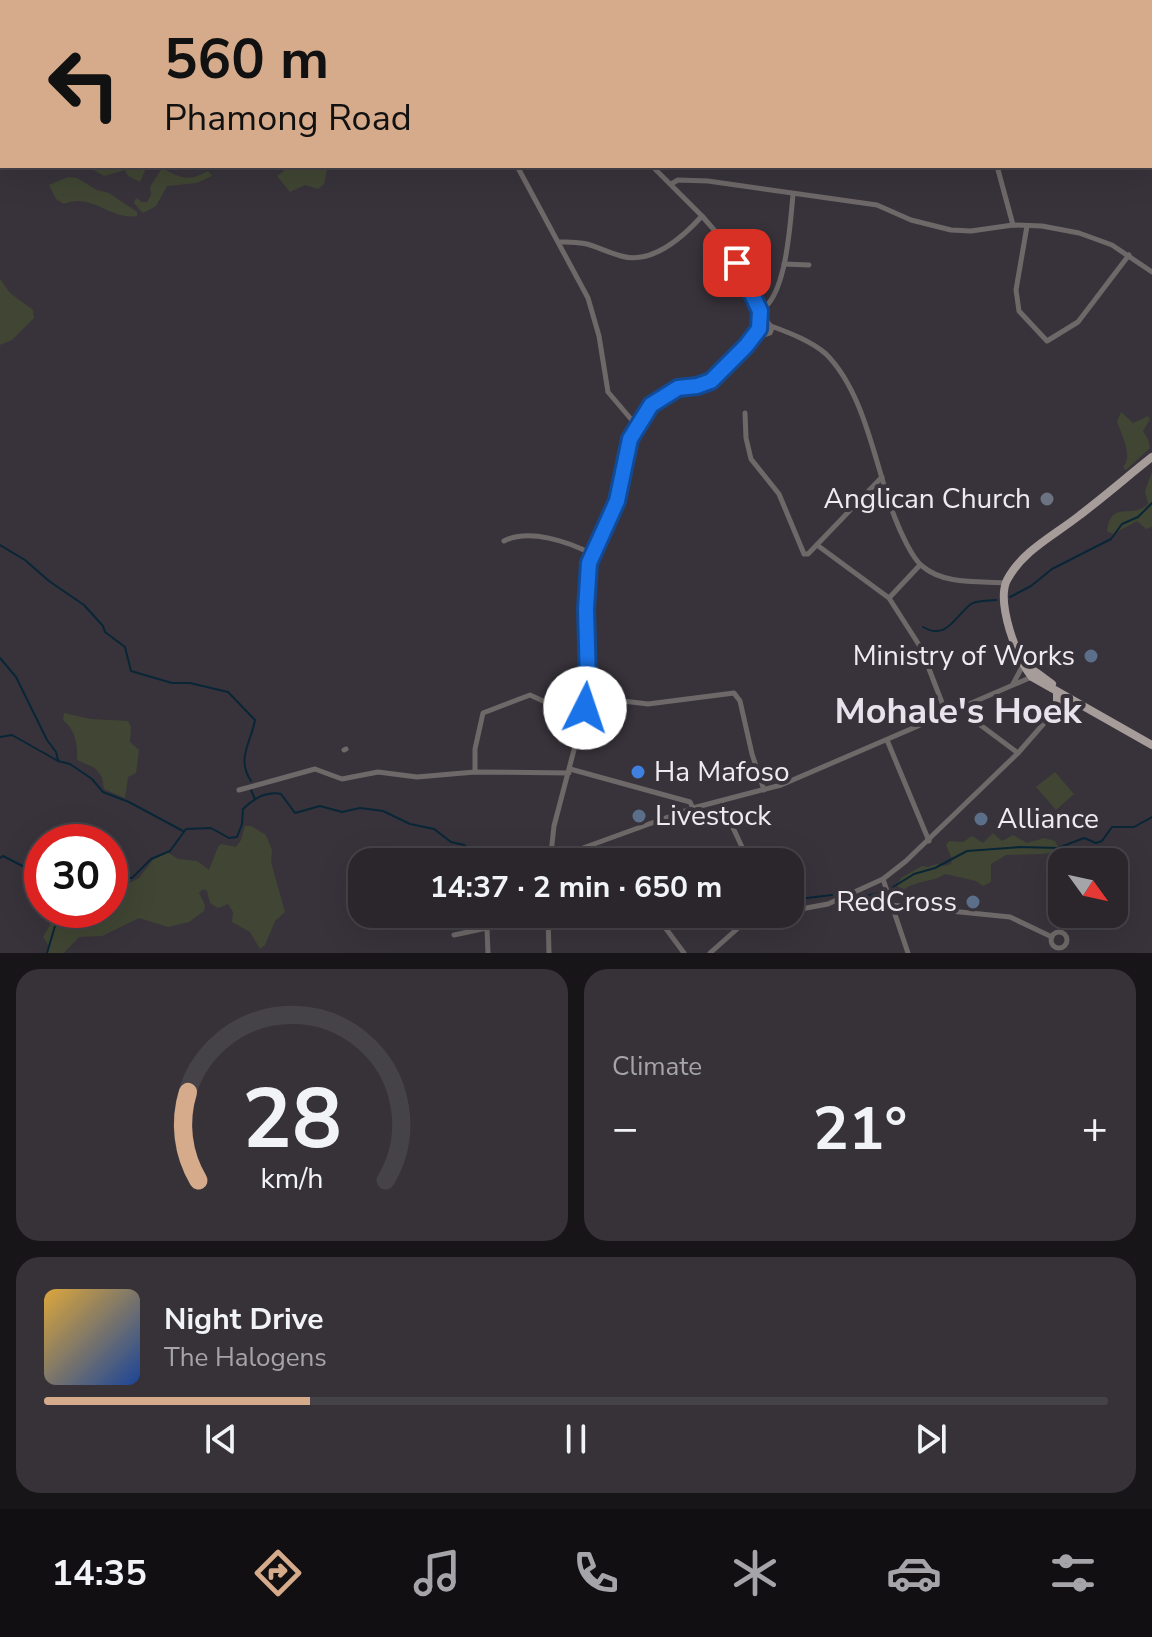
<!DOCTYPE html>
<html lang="en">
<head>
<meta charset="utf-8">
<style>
	:root { --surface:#2a262c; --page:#363238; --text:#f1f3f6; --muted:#a5a5a9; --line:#464348; --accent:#d6ab8b }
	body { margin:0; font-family:"Nunito Sans",sans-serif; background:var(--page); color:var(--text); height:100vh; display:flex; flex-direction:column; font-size:30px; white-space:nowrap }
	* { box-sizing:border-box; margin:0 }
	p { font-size:26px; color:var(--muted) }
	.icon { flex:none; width:44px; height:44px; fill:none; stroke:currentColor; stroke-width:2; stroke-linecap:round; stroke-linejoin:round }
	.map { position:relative; height:953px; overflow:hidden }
	.panel { display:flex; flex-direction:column; gap:16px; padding:16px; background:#171518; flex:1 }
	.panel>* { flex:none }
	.hud { position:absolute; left:0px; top:0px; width:1152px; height:168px; box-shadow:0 8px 32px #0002,0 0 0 2px var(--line); background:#d6ab8b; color:#111; overflow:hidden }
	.needle { width:52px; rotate:123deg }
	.tools { position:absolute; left:1048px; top:848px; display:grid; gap:16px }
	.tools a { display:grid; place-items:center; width:80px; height:80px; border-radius:16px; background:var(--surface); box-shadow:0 8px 32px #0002,0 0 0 2px var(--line); font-size:40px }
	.speed { position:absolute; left:24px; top:824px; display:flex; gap:16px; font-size:40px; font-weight:700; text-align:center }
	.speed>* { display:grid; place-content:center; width:104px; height:104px; border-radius:50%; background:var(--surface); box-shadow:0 8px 32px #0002,0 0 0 2px var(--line); line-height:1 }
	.speed .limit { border:12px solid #d22; background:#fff; color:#111 }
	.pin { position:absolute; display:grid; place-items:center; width:68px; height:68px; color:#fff; margin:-34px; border-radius:16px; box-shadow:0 4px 12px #0006 }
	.me { position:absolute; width:88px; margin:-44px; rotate:4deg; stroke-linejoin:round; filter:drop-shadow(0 0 6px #0008) }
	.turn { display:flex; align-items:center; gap:28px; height:168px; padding:0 32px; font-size:36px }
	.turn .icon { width:104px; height:104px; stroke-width:2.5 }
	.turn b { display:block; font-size:56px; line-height:68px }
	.big { font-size:60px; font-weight:700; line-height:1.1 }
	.panel .tile { flex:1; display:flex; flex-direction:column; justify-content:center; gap:12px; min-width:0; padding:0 28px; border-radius:24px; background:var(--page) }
	.panel .dial { align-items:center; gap:0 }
	.dial svg { height:208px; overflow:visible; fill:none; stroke:var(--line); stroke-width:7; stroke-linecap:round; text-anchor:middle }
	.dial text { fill:var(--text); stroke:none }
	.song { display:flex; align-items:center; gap:24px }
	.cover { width:96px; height:96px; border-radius:12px; background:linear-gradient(135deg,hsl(40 70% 55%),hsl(220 70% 35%)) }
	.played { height:8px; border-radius:4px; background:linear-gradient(90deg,var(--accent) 25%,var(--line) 25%) }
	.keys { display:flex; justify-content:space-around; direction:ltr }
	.heat { display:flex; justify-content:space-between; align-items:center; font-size:44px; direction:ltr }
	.panel .tiles { flex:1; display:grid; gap:16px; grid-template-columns:1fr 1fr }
	.tile:last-child { grid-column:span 2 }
	.trip { position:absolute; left:348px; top:848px; width:456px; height:80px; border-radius:24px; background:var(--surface); box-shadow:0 8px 32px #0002,0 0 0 2px var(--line); font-weight:700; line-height:80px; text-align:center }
	.tabs { display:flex; height:128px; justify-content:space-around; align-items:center; background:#110f12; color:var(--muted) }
	.tabs .icon { width:56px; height:56px }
	.tabs .on { color:var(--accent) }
	.tabs b { font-size:36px; color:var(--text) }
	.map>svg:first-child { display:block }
	.green { fill:#404633 }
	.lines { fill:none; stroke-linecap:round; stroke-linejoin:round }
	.stream { stroke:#092637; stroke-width:2 }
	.minor { stroke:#6e6968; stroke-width:5 }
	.primary { stroke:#a69c99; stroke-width:8 }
	.route-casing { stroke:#114b97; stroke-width:20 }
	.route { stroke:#1a73e8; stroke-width:14 }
	.worship-dot { fill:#6b7280; stroke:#38333b; stroke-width:3 }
	.service-dot { fill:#5c6f8a; stroke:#38333b; stroke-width:3 }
	.shop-dot { fill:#3f7fe0; stroke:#38333b; stroke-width:3 }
	.labels { text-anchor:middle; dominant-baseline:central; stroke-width:8; stroke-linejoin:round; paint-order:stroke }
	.poi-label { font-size:28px; fill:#edeaf0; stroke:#38333b; text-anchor:end }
	.district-label { font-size:36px; font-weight:bold; fill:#e8e2ec; stroke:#38333b }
</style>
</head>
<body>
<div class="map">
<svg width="1152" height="953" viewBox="0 0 1152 953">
	<rect width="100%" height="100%" fill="#38333b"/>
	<!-- green -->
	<g class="green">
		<path d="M 971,0 L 1124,0 L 1133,2 L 971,2 Z"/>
		<path d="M 87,166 L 147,166 L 140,182 L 128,176 L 125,170 L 104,176 Z"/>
		<path d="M 290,166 L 328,166 L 324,184 L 318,189 L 305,185 L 290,192 L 277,176 Z"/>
		<path d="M 162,168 C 180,178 189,182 208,171 L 212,176 L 197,183 L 167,186 L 156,206 L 143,213 L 134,203 L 136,198 L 142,202 L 147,202 L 151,195 L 150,187 Z"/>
		<path d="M 68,177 L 77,178 L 97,190 L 109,193 L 137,212 L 137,216 C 109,220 92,192 64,204 L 56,199 L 49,185 Z"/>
		<path d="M 0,279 L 10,293 L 33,310 L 34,318 L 12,340 L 0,345 Z"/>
		<path d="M 1121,412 L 1133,423 L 1148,416 L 1150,419 L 1143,431 L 1148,439 L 1150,448 L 1126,470 L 1123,467 C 1134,456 1121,435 1117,421 Z"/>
		<path d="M 1152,472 L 1152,527 L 1146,529 L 1137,521 L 1113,534 L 1107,531 C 1111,499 1132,520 1148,504 L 1145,491 Z"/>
		<path d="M 64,713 L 91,719 L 128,721 L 131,727 L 130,742 L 139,750 L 136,773 L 128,777 L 125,798 L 104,789 L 102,777 L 95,768 L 77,760 C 78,743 75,730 63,720 Z"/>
		<path d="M 1055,772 L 1074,794 L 1056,810 L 1036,787 Z"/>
		<path d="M 245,826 L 251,826 L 266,835 L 272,850 L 271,862 L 285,912 L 275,921 L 265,945 L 260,949 L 250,932 L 232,922 L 233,912 L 228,904 L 218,908 L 210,903 L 207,891 L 203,889 L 199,893 L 205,905 L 204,911 L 189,922 L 168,927 L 139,918 L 102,936 L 79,937 L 64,953 L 47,953 L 49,946 L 43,937 L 58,910 L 110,910 L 110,883 L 114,880 L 130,883 L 139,878 L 153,860 L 167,852 L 178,859 L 197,861 L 209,870 L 218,847 L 221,844 L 236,847 L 241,840 Z"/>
		<path d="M 993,833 L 1002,841 L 1013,835 L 1027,843 L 1044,838 L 1055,841 L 1060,851 L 1042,854 L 1006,855 L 991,864 L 991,882 L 983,886 L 976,881 L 945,874 C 932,883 919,879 903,890 L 897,886 L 901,878 L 922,866 L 928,867 L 936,864 L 944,866 L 951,864 L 952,859 L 946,845 L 949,841 L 963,842 L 972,836 L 983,843 Z"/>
	</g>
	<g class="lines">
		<!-- stream -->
		<g class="stream">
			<path d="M 94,0 L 105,0"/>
			<path d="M 1072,0 L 1076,2"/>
			<path d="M 64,2 L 64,0"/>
			<path d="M 1150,22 L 1152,22"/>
			<path d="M 0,64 L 2,63"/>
			<path d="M 0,545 L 25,560 L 49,581 L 84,605 L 103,626 L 105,632 L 125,647 L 131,671 L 172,683 L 190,683 L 228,692 L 255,720 C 251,743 236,758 251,781"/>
			<path d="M 1010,597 L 1031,586 L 1052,569 L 1111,539 L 1122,524 L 1138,517 L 1152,503"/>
			<path d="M 923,627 C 947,641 955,616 971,604 C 978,600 988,601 996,600"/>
			<path d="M 0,658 L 16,677 L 47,740 L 56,752 L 58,760"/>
			<path d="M 0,737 L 12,735 L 58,761 L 70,764 L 92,779 L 103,792 L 129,802 L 183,831"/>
			<path d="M 251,790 L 255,799"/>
			<path d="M 0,858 L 3,856 L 42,876"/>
			<path d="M 110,877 L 132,878 L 151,859 L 170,851 L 186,829 L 211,828 L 229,838 L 237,837 L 242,824 L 243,809 C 254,798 266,791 281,794 L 295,813 L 320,806 L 342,812 L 360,808 L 383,811 L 410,824 L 434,829 L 451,842 L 464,845 L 474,855 L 494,862"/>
			<path d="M 893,887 L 914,874 L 935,868 L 967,851 L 1020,847 L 1058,848 L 1084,838 L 1096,843 L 1102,841 L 1112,827 L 1134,827 L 1152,817"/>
			<path d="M 857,898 L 879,893"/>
			<path d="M 790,900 L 832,895"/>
			<path d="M 689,916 L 713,917 L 728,914"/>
			<path d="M 47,953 L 55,926 L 67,910"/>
		</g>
		<!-- minor -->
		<g class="minor">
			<path d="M 591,0 L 592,2"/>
			<path d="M 831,0 L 835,2"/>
			<path d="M 517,166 L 588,298 L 599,336 L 608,392 L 636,425"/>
			<path d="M 652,166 L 702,216 L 728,246 L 768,323"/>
			<path d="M 997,166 L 1013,225"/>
			<path d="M 671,184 L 678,180 L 708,181 L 877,205 L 911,220 L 951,230 L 971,231 L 1013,225 L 1042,226 L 1079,233 L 1112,245 L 1152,272"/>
			<path d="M 1027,226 L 1016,290 L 1019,311 L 1047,341 L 1078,322 L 1129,255"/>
			<path d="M 560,242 C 591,241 594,248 621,256 C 652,265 683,237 702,216"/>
			<path d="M 784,264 L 809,265"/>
			<path d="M 760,311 C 787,296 790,223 793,195"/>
			<path d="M 760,325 L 769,324 L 772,328 L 770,333 L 764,335 L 759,331 L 760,312"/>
			<path d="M 771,326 C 790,333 811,341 826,354 C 866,394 875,467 895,518 C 900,531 912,558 922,566 C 944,585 979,581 1006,583"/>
			<path d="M 747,346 L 764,335"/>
			<path d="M 745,413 L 746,438 L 751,459 L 779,494 L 804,554 L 808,554 L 882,477"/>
			<path d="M 504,541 C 529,528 569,542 592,554"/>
			<path d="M 817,545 L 889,598 L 921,648 L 946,713"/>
			<path d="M 889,598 L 920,565"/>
			<path d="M 1013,684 L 1023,665"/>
			<path d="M 586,704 L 623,701 L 648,704 L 734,693 L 740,701 L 752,754 L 764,790"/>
			<path d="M 965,707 L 971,718 L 1018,753"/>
			<path d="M 887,740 L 929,841"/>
			<path d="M 344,750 L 346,749"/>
			<path d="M 570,769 L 690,802 L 693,808"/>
			<path d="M 475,772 L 475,749 L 483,713 L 530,695 L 554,706 L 577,703 L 586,706"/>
			<path d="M 239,790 L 315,769 L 342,779 L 378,772 L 417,777 L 475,772 L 569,773"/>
			<path d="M 721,802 L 749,862"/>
			<path d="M 550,860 L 693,808 L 781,785 L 1034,676"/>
			<path d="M 550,862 L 554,826 L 586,704 L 586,583 C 591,550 606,532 616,502 C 629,469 623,432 651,405 C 671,384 688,394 708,383 C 728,372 744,347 759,329"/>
			<path d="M 883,879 L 908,953"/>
			<path d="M 891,905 L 1010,917 L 1052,937"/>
			<path d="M 790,911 L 828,904 L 883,879 L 906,861 L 1018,753 L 1067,697"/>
			<path d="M 548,914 L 549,953"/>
			<path d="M 628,914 L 664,926 L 684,953"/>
			<path d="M 487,929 L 488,953"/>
			<circle cx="1059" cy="940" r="8"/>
			<path d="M 454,935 L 524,920 L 548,918"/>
			<path d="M 710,953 L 746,921 L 771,914"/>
		</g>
		<!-- primary -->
		<g class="primary">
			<path d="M 1152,457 C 1128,476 1105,496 1080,515 C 1055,535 1023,550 1007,580 C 996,602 1017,660 1032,677 L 1152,745"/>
			<path d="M 1025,664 L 1052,684"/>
			<path d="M 1057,709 L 1057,692"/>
		</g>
	</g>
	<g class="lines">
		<defs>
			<path id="route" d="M 585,708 L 588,682 L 586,609 L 589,563 L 617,501 L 630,439 L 651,405 L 678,388 L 697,386 L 711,381 L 746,346 L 759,329 L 760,311 L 737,263"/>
		</defs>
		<!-- route casing -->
		<use href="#route" class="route-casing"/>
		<!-- route -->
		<use href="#route" class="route"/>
	</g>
	<!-- markers -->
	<circle class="worship-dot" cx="1047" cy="499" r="8"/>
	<g class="service-dot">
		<circle cx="1091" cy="656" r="8"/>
		<circle cx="639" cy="816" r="8"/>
		<circle cx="981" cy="819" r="8"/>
		<circle cx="973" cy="902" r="8"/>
	</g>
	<circle class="shop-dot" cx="638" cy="772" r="8"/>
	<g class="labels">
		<!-- poi labels -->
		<g class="poi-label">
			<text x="1031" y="499">Anglican Church</text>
			<text x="1075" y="656">Ministry of Works</text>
			<text x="654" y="772" text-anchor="start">Ha Mafoso</text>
			<text x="655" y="816" text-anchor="start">Livestock</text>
			<text x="997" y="819" text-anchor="start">Alliance</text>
			<text x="957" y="902">RedCross</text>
		</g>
		<!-- district labels -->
		<g class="district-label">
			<text x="958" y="711">Mohale's Hoek</text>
		</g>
	</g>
</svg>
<div class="tools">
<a><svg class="needle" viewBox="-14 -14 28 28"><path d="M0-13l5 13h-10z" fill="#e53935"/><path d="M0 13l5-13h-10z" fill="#a5a5a9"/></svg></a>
</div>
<div class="speed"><div class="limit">30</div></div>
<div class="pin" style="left:737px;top:263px;background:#d93025"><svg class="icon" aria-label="arrive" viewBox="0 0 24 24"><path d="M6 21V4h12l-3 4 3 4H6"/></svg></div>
<svg class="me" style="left:585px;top:708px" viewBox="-20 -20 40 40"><circle r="19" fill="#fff"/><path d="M0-13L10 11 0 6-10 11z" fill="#1a73e8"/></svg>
<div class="trip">14:37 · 2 min · 650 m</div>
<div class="hud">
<div class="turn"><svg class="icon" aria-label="left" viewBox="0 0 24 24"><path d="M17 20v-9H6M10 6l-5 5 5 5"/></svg><div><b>560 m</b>Phamong Road</div></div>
</div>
</div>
<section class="panel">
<div class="tiles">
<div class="tile dial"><svg viewBox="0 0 100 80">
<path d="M14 69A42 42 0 1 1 86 69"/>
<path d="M14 69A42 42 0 0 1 10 35" stroke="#d6ab8b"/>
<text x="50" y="56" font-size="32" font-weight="700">28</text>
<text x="50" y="72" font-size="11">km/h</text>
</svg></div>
<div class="tile"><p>Climate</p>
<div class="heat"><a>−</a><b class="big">21°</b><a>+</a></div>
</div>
<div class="tile">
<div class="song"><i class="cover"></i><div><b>Night Drive</b><p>The Halogens</p></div></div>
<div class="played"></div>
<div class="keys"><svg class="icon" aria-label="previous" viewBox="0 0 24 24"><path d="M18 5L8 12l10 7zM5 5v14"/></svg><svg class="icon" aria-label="pause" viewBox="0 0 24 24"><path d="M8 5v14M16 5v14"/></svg><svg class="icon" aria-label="next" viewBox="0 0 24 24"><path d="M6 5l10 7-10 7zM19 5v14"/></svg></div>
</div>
</div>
</section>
<nav class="tabs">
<b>14:35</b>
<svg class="icon on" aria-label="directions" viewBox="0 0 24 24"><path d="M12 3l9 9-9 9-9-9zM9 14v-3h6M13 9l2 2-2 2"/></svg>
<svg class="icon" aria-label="music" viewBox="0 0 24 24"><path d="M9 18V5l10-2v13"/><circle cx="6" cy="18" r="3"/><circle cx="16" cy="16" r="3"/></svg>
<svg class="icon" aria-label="phone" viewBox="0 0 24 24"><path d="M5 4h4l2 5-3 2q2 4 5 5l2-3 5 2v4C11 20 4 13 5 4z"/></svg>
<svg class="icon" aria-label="climate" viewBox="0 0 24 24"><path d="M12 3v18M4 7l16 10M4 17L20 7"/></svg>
<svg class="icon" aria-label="car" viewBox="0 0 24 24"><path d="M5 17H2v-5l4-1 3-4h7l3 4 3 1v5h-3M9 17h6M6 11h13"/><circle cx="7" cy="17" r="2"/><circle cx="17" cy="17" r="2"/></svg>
<svg class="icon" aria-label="filters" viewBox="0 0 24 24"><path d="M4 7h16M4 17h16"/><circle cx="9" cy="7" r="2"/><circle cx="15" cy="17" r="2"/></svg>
</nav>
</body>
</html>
